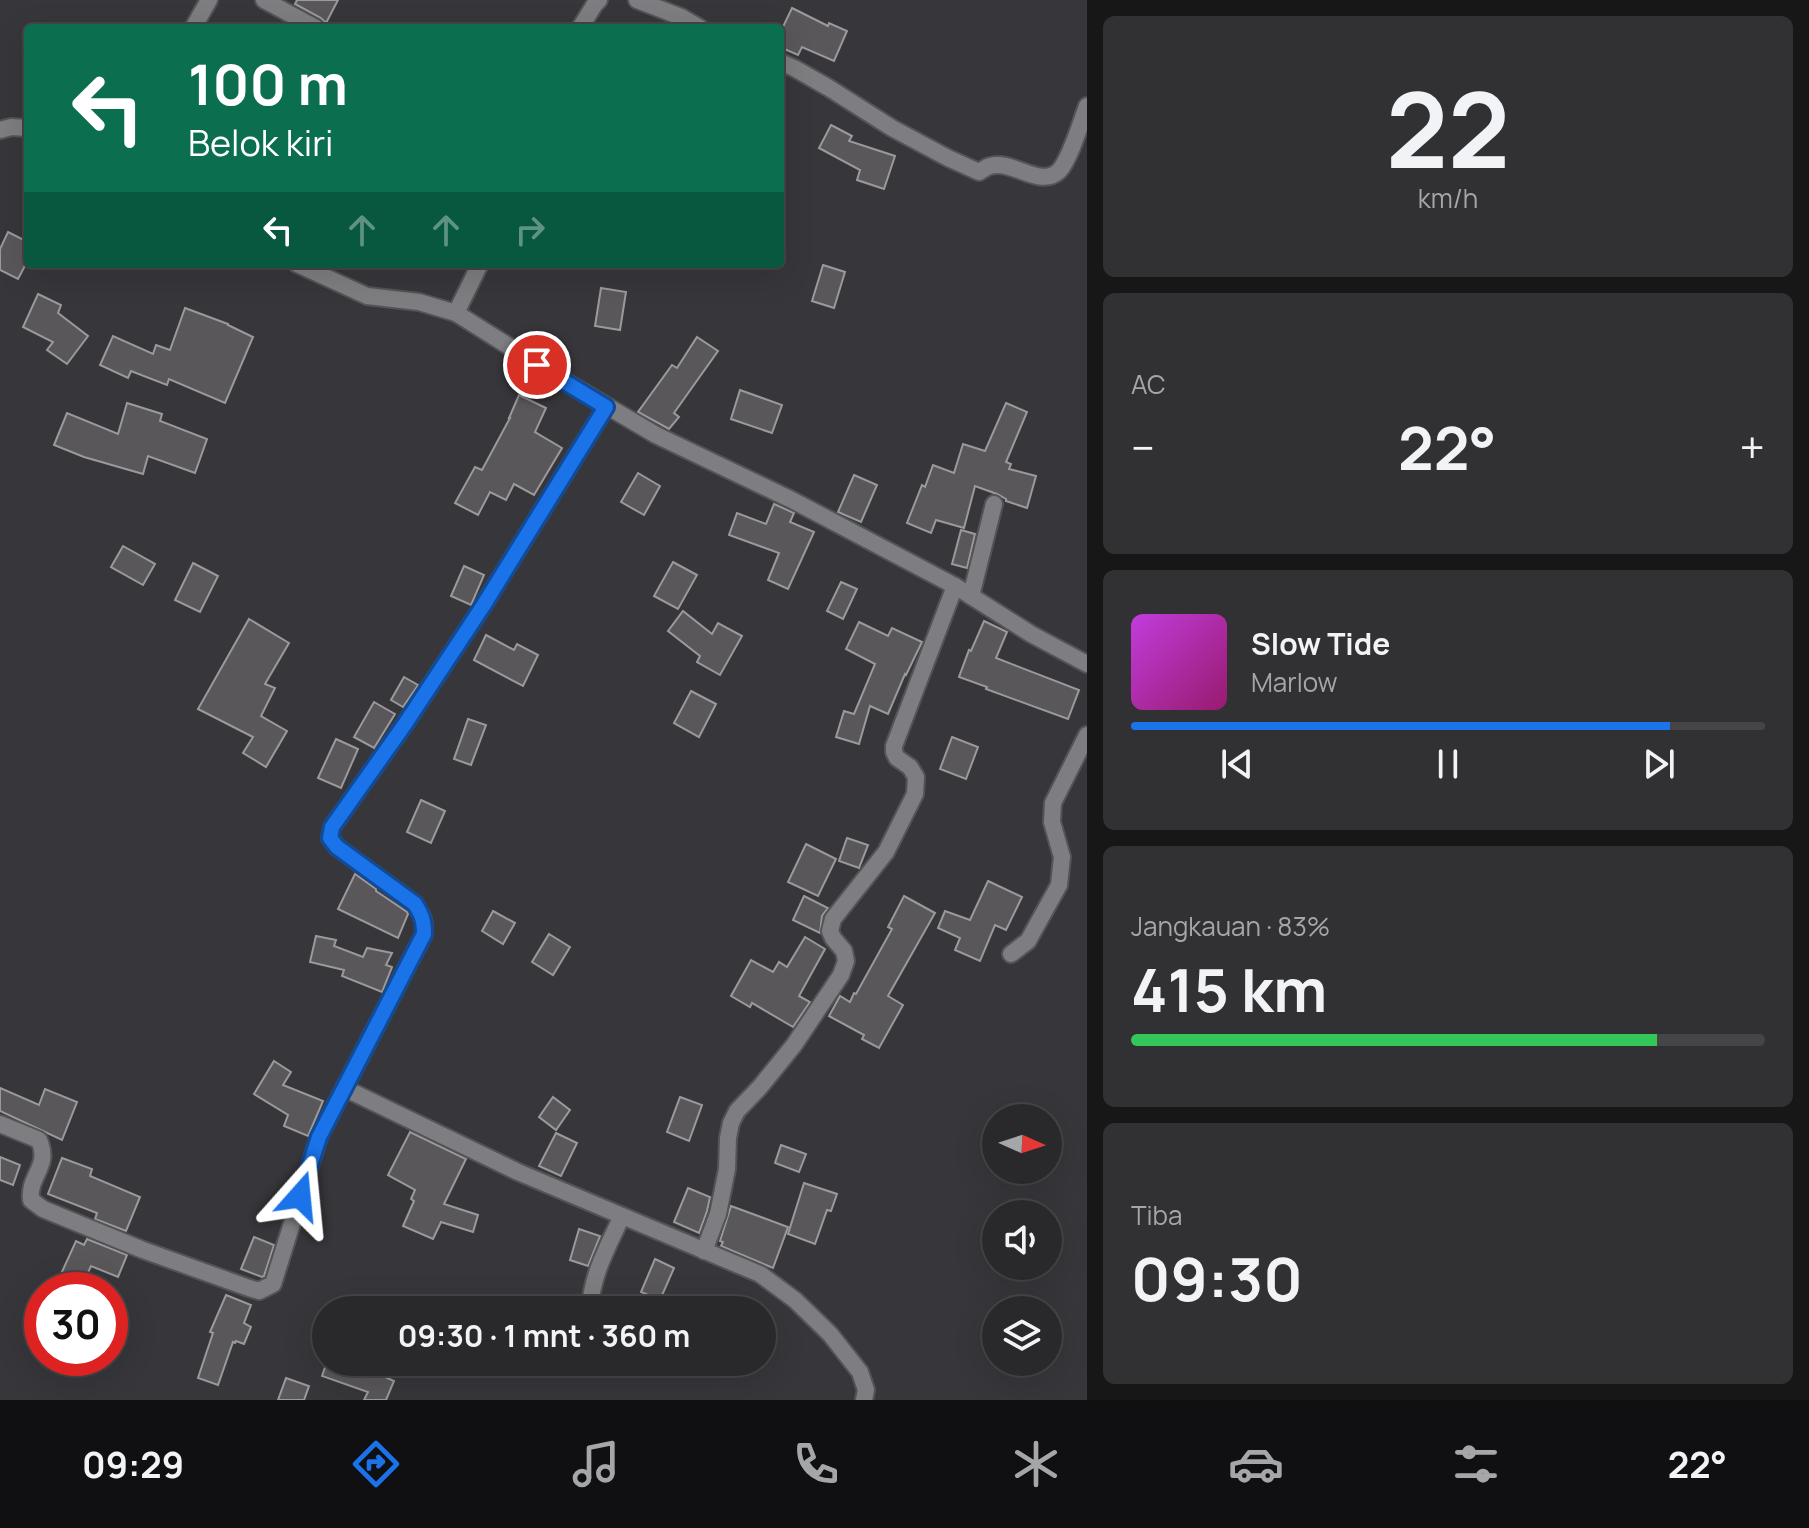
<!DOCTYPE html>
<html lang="id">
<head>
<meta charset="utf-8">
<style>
	:root { --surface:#29292c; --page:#313134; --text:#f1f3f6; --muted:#a5a6a9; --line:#454548; --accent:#1a73e8 }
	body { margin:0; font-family:Manrope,sans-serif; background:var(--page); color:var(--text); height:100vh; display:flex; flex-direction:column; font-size:30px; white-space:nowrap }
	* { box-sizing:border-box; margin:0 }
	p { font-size:26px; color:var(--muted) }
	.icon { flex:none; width:44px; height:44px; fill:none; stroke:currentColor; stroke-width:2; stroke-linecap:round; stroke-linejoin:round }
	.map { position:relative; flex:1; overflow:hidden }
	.sheet { display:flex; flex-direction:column; gap:16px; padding:16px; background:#171718; width:722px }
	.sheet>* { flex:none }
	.guide { position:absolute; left:24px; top:24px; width:760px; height:244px; border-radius:8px; box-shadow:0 8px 32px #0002,0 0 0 2px var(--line); background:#0b6e4f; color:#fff; overflow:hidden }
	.needle { width:52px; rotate:93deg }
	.controls { position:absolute; left:982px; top:1104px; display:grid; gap:16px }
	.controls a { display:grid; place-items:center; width:80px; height:80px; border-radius:50%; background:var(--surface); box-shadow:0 8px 32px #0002,0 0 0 2px var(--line); font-size:40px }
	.speed { position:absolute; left:24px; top:1272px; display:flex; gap:16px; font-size:40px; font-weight:700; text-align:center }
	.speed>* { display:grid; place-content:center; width:104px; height:104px; border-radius:50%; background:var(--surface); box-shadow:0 8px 32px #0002,0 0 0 2px var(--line); line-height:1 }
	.speed .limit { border:12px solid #d22; background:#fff; color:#111 }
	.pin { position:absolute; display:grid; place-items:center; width:68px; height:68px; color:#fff; margin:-34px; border:4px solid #fff; border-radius:50%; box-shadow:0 2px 8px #0007 }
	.me { position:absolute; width:88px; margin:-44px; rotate:18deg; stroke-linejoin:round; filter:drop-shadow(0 0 6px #0008) }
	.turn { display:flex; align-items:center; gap:28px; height:168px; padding:0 32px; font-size:36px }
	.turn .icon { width:104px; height:104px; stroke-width:2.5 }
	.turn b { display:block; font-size:56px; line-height:68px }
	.lanes { display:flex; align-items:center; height:76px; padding:0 32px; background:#0003; justify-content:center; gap:40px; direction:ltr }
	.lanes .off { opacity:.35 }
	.big { font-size:60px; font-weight:700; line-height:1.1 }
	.sheet .card { flex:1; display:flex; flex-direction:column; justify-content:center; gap:12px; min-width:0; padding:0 28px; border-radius:12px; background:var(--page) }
	.sheet .dial { align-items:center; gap:0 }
	.dial b { font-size:104px; line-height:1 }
	.song { display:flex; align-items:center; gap:24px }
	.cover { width:96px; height:96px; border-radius:12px; background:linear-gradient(135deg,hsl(290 70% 55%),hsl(320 70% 35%)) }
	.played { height:8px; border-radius:4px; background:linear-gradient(90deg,var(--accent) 85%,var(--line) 85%) }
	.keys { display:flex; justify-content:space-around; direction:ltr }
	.heat { display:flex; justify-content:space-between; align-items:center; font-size:44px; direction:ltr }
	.charge { height:12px; border-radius:6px; background:linear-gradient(90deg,#34c759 83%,var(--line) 0) }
	.trip { position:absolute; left:312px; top:1296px; width:464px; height:80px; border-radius:40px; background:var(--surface); box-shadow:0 8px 32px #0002,0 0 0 2px var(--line); font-weight:700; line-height:80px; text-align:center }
	.tab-bar { display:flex; height:128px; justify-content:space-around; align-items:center; background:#101012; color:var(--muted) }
	.tab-bar .icon { width:56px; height:56px }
	.tab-bar .current { color:var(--accent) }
	.tab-bar b { font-size:36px; color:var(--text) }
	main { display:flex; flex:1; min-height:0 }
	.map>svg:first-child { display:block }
	.building { fill:#59575a; stroke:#9b999c; stroke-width:2 }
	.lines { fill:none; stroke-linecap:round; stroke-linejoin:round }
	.minor-casing { stroke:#535456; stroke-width:20 }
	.minor { stroke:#7e7e82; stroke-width:16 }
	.route-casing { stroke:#114b97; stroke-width:20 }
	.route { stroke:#1a73e8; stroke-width:14 }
</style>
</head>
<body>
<main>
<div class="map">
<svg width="1087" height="1400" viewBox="0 0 1087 1400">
	<rect width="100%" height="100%" fill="#37373b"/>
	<!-- building -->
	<g class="building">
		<path d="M 297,0 L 338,0 L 326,23 L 321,18 L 295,4 Z"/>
		<path d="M 792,8 L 828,26 L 829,23 L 847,31 L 834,61 L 802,47 L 798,55 L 780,47 L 780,33 Z"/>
		<path d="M 831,125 L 852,136 L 849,141 L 895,156 L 884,189 L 857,180 L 860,170 L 819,148 Z"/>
		<path d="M 8,232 L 28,242 L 28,260 L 18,279 L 0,270 L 0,249 Z"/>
		<path d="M 823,265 L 845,272 L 834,308 L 812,301 Z"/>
		<path d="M 601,288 L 626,292 L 620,330 L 595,326 Z"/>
		<path d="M 38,294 L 61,305 L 58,313 L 88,336 L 67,364 L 47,350 L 53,342 L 23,327 Z"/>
		<path d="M 185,308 L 228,324 L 228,325 L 253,337 L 225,403 L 169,379 L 167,385 L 131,371 L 128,378 L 100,365 L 113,336 L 153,354 L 156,345 L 170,350 Z"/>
		<path d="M 697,337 L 718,351 L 674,413 L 679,417 L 669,429 L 638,412 L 672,365 L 677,368 Z"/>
		<path d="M 740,390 L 782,405 L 772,433 L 731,419 Z"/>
		<path d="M 519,395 L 546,408 L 535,432 L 562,448 L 534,495 L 514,484 L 506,500 L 490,492 L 478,515 L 455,503 L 475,467 L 482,470 L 510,418 L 509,418 Z"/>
		<path d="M 127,403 L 162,414 L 160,421 L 207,439 L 195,473 L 148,456 L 143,474 L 84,457 L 54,445 L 67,413 L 118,434 Z"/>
		<path d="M 1006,403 L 1027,412 L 1006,462 L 1011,464 L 1009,469 L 1036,476 L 1027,508 L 1006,501 L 1006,499 L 997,494 L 975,486 L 964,528 L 936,520 L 931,533 L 907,523 L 922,485 L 925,487 L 933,465 L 954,473 L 963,444 L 985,451 Z"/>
		<path d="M 638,473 L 660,486 L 644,515 L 621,502 Z"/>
		<path d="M 854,475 L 877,485 L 861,522 L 838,512 Z"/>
		<path d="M 774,504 L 794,513 L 790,522 L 814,532 L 788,589 L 768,580 L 779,553 L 729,535 L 737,513 L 766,524 Z"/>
		<path d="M 961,530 L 975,534 L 967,568 L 952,564 Z"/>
		<path d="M 123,546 L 155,564 L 143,585 L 111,567 Z"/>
		<path d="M 673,562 L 697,575 L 678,609 L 654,596 Z"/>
		<path d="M 193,563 L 218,576 L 200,612 L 175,600 Z"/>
		<path d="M 464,566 L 484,575 L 471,605 L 451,596 Z"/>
		<path d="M 841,582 L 857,589 L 843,619 L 827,611 Z"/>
		<path d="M 683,611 L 712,634 L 718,623 L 742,636 L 720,675 L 697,662 L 700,656 L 668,631 Z"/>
		<path d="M 249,619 L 289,643 L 265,684 L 275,688 L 261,716 L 287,731 L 266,767 L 243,753 L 253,737 L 198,709 Z"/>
		<path d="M 984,621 L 1007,632 L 996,658 L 1079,690 L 1068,719 L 986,689 L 987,687 L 959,677 L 969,650 L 971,651 Z"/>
		<path d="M 859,622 L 888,636 L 892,628 L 922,642 L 906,675 L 905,674 L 888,714 L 870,706 L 859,744 L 836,737 L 844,711 L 854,714 L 875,664 L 846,649 Z"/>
		<path d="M 486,635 L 514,650 L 517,644 L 538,655 L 523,686 L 474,660 Z"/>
		<path d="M 404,677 L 418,685 L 403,707 L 391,700 Z"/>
		<path d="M 691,691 L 716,704 L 699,737 L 674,723 Z"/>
		<path d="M 374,702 L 395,714 L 374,748 L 354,737 Z"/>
		<path d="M 468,719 L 486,725 L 471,765 L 454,759 Z"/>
		<path d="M 952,737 L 978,747 L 966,779 L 940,769 Z"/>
		<path d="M 336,739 L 358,749 L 341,788 L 318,778 Z"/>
		<path d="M 421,800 L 445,811 L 431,843 L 407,832 Z"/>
		<path d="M 847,838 L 868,845 L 859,868 L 839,861 Z"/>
		<path d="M 806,844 L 836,859 L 818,896 L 788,882 Z"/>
		<path d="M 355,874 L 376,889 L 376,891 L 407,912 L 408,914 L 398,938 L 338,909 Z"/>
		<path d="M 988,881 L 1022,897 L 1006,930 L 995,925 L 980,961 L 955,950 L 960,938 L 938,928 L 945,911 L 970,920 Z"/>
		<path d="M 804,896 L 828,908 L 822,916 L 820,933 L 793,920 Z"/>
		<path d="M 904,896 L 935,913 L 888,996 L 903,1005 L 879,1048 L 862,1039 L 864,1035 L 829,1016 L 840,996 L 850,1002 L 854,993 L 856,994 L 892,929 L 888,927 Z"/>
		<path d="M 493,911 L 515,923 L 503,944 L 482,931 Z"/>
		<path d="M 549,934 L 570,947 L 553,975 L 532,962 Z"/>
		<path d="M 316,936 L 336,940 L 334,946 L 363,957 L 367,948 L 392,953 L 386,965 L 392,967 L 382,992 L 342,976 L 344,970 L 310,962 Z"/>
		<path d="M 805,937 L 825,949 L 799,996 L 810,1002 L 793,1027 L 752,1003 L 750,1007 L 731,996 L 751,960 L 773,972 L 779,962 L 787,967 Z"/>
		<path d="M 274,1061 L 291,1072 L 283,1085 L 323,1101 L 308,1136 L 284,1126 L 288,1115 L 254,1094 Z"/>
		<path d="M 0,1088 L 39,1105 L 45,1089 L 77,1102 L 62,1140 L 0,1111 Z"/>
		<path d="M 553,1097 L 570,1110 L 556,1130 L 539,1117 Z"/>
		<path d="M 680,1097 L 702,1105 L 689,1141 L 667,1132 Z"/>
		<path d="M 410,1132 L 466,1159 L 444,1204 L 478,1215 L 473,1232 L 441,1222 L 433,1239 L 403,1226 L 414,1201 L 411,1199 L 415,1190 L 388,1175 Z"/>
		<path d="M 556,1133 L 577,1143 L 561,1176 L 539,1166 Z"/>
		<path d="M 781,1145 L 806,1154 L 799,1172 L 775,1163 Z"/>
		<path d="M 0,1157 L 20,1165 L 13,1185 L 0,1180 Z"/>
		<path d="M 62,1158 L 92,1169 L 90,1176 L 140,1197 L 126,1231 L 95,1219 L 97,1213 L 48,1194 Z"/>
		<path d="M 804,1183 L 837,1194 L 831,1211 L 827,1210 L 815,1244 L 788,1234 Z"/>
		<path d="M 688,1188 L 710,1197 L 707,1211 L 699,1233 L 674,1222 Z"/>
		<path d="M 731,1206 L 788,1227 L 773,1268 L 721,1246 L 723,1242 L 720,1241 Z"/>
		<path d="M 579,1229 L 600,1236 L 588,1266 L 570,1260 Z"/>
		<path d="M 254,1237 L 274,1245 L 264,1276 L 262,1277 L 241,1269 Z"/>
		<path d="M 87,1239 L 127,1255 L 118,1277 L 91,1266 L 83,1284 L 61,1274 L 76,1241 L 84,1245 Z"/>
		<path d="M 655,1259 L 674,1268 L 660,1300 L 641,1292 Z"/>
		<path d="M 226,1295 L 251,1305 L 244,1323 L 251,1327 L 244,1344 L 236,1341 L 235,1343 L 233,1342 L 218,1385 L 198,1378 L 213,1333 L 210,1332 Z"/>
		<path d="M 327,1362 L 363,1362 L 361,1366 L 394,1381 L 386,1400 L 364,1400 L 368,1392 L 322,1376 Z"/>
		<path d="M 286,1378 L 309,1386 L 304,1400 L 278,1400 Z"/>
	</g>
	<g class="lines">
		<defs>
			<g id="minor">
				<path d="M 264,0 L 316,28"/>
				<path d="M 637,0 L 681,17 L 700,28"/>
				<path d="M 193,28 L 209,0"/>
				<path d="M 580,28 L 595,4 L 599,0"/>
				<path d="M 780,62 L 794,68 L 829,88 L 892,128 L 948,158 L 979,172 C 983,170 986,167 990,166 C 1012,159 1040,189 1059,171 C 1070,159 1081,122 1087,106"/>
				<path d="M 0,130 L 11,127 L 28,128"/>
				<path d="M 297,264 L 367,296 L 419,302 L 456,313 L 556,376 L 656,435 L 792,500 L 955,586 L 1031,634 L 1087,664"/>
				<path d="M 456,313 L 480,264"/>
				<path d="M 971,596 L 994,504"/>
				<path d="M 1011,954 L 1028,941 L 1059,885 L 1062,857 L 1052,822 L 1053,803 L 1087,735"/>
				<path d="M 344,1088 L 518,1172 L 760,1274 L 795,1300 L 830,1334 L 860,1372 L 866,1390 L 864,1400"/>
				<path d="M 0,1124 L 39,1140 C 51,1167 28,1175 31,1200 L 43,1209 L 143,1250 L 249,1288 L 259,1291 L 273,1284 L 319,1137 L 424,934 C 425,921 422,915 415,904 L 337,847 L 330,838 L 332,827 L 405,724 L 483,606 L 606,407"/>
				<path d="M 704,1251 L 718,1214 L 727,1169 L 728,1138 L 731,1123 L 737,1111 L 760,1087 L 794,1045 L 841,975 L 846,961 L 844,951 L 833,938 L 830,931 L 833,919 L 886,852 L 915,794 L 916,777 L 910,767 L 897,758 L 894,752 L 894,746 L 955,586"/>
				<path d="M 590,1310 C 591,1276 608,1246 622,1216"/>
			</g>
		</defs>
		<!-- minor casing -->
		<use href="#minor" class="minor-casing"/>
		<!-- minor -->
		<use href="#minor" class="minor"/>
	</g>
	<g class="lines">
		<defs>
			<path id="route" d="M 300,1196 L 319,1137 L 424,934 C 424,921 422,915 415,904 L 337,847 L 330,838 L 332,827 L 405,724 L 483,606 L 606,407 L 537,365"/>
		</defs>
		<!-- route casing -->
		<use href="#route" class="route-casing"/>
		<!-- route -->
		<use href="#route" class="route"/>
	</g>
</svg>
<div class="controls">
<a><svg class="needle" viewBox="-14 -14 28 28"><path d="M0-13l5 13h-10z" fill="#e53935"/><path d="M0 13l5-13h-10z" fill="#a5a6a9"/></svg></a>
<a><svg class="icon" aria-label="sound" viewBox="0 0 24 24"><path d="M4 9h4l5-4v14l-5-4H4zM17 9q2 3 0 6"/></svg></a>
<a><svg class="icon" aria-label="layers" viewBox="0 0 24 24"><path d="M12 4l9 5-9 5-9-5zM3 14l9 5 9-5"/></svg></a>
</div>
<div class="speed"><div class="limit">30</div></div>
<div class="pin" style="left:537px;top:365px;background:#d93025"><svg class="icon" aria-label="arrive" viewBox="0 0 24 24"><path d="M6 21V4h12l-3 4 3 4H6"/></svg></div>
<svg class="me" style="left:300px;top:1196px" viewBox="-20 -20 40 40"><path d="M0-17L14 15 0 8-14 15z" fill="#1a73e8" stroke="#fff" stroke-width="4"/></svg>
<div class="trip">09:30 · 1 mnt · 360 m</div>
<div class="guide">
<div class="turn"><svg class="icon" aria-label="left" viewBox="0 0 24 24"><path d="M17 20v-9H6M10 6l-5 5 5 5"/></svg><div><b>100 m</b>Belok kiri</div></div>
<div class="lanes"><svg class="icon" aria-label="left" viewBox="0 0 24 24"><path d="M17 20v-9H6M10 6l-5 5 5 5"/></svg><svg class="icon off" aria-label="ahead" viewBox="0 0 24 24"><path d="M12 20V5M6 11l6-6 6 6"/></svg><svg class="icon off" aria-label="ahead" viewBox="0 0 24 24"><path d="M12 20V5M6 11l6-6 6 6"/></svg><svg class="icon off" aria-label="right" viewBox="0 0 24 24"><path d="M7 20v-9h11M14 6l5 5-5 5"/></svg></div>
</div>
</div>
<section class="sheet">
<div class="card dial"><b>22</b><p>km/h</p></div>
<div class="card"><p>AC</p>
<div class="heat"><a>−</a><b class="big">22°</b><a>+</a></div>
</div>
<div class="card">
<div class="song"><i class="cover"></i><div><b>Slow Tide</b><p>Marlow</p></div></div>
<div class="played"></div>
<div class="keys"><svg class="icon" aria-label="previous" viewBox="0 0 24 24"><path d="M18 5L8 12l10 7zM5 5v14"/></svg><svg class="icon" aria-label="pause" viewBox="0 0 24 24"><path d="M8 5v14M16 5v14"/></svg><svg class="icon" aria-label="next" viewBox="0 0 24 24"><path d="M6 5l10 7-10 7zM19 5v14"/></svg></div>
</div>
<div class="card"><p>Jangkauan · 83%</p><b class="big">415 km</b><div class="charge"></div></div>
<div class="card"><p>Tiba</p><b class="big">09:30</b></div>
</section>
</main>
<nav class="tab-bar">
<b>09:29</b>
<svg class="icon current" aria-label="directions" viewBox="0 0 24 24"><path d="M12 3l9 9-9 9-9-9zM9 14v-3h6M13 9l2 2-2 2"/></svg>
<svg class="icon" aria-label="music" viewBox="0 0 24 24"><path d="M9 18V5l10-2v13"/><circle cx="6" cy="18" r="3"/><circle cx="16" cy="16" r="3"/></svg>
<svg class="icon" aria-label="phone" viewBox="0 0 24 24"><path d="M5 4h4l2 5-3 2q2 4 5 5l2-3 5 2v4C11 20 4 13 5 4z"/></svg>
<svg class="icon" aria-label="climate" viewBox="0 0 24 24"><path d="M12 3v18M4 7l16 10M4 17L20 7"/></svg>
<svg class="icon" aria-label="car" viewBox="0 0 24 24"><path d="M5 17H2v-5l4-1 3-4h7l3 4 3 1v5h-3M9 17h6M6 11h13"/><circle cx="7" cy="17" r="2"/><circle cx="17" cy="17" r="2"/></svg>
<svg class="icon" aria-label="filters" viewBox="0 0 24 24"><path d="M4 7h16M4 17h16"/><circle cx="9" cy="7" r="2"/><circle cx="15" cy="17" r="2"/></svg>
<b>22°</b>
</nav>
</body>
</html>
